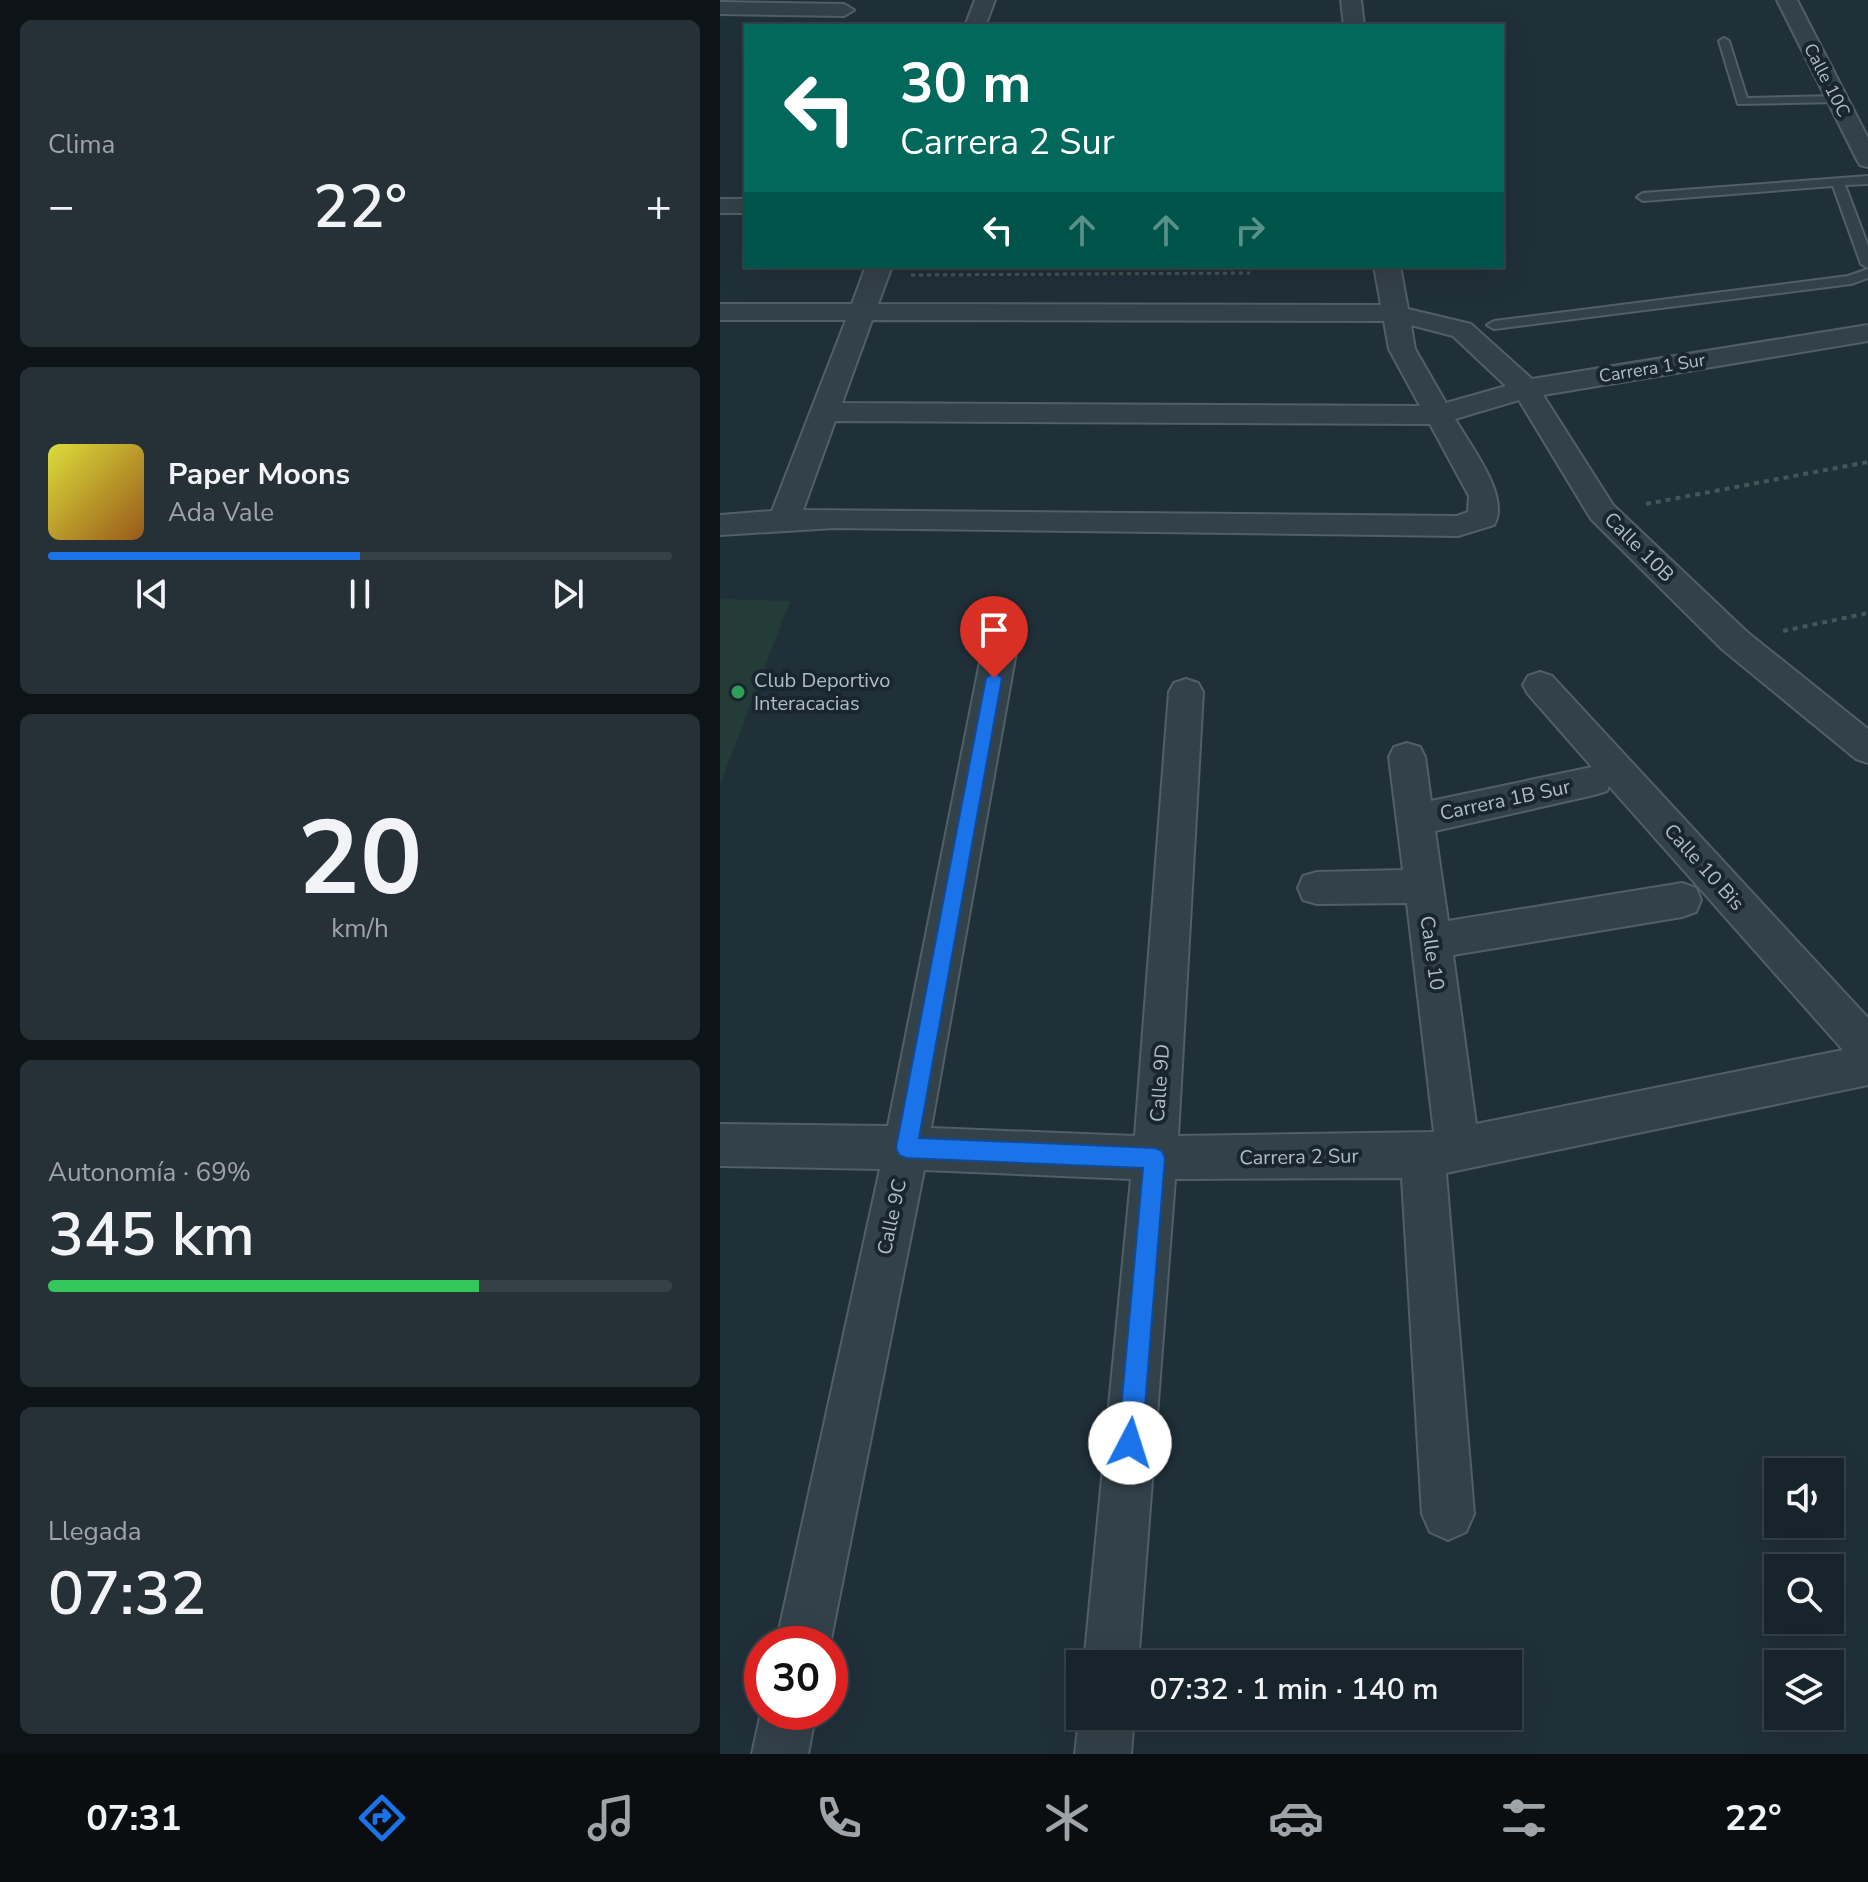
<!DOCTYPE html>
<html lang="es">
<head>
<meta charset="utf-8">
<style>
	:root { --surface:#18242b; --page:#253037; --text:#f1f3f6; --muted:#9fa4a9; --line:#364147; --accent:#1a73e8 }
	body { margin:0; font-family:"Nunito Sans",sans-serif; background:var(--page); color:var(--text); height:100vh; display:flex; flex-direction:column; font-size:30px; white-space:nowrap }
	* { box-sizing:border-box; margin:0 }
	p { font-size:26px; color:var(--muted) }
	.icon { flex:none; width:44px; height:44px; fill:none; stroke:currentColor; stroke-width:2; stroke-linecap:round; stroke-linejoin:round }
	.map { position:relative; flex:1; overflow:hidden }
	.sheet { display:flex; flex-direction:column; gap:20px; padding:20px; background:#0d1418; width:720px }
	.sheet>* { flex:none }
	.top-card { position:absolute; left:24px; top:24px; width:760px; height:244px; border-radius:0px; box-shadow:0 8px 32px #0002,0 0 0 2px var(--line); background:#00695c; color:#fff; overflow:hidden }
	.buttons { position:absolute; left:1044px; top:1458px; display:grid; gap:16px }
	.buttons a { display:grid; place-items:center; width:80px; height:80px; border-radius:0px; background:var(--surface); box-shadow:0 8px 32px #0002,0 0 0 2px var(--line); font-size:40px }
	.speed { position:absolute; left:24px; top:1626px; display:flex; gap:16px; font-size:40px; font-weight:700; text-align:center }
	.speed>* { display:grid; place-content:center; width:104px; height:104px; border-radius:50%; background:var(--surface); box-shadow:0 8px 32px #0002,0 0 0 2px var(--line); line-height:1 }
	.speed .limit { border:12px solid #d22; background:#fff; color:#111 }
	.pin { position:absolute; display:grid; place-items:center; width:68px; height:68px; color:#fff; margin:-82px -34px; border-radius:50% 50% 50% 0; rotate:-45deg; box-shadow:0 0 8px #0007 }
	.pin .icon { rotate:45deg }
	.me { position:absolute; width:88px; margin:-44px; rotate:5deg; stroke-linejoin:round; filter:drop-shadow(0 0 6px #0008) }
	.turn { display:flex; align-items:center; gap:28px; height:168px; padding:0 24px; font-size:36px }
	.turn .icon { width:104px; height:104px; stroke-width:2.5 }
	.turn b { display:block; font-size:56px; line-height:68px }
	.lanes { display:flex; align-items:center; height:76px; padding:0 24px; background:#0003; justify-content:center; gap:40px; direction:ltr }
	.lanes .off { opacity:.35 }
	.big { font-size:60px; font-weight:600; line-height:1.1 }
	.sheet .widget { flex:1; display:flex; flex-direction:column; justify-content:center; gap:12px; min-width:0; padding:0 28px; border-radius:12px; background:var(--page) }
	.sheet .dial { align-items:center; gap:0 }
	.dial b { font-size:104px; line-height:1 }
	.song { display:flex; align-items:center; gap:24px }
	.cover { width:96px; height:96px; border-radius:12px; background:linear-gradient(135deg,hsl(60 70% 55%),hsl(30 70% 35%)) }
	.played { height:8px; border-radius:4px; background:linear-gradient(90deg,var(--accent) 50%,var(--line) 50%) }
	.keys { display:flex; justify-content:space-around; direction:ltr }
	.heat { display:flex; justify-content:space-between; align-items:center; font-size:44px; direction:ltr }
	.charge { height:12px; border-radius:6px; background:linear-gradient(90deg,#34c759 69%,var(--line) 0) }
	.trip { position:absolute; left:346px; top:1650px; width:456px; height:80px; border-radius:0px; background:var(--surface); box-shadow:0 8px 32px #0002,0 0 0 2px var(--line); font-weight:600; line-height:80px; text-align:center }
	.tabs { display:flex; height:128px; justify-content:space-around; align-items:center; background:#0a0e11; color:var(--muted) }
	.tabs .icon { width:56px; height:56px }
	.tabs .current { color:var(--accent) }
	.tabs b { font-size:36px; color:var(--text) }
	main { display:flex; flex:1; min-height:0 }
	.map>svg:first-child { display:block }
	.green { fill:#233c38 }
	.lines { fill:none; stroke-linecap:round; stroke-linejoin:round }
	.service-casing { stroke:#515f67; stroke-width:4 }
	.minor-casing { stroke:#515f67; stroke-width:4 }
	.path-far1 { stroke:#415856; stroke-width:3; stroke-dasharray:4 4; stroke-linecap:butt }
	.path { stroke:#415856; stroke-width:4; stroke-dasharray:5 5; stroke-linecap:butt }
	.service { fill:#334149; fill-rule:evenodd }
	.minor { fill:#334149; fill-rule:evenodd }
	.route { fill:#1a73e8; stroke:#114b97; stroke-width:2 }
	.leisure-dot { fill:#2e9e5b; stroke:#19262e; stroke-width:3 }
	.labels { text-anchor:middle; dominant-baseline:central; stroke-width:8; stroke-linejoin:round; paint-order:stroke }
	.far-street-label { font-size:18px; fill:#aebcc6; stroke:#19262e }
	.street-label { font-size:20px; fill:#aebcc6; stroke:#19262e }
	.poi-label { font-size:20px; fill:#aebcc6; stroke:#19262e; text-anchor:start }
</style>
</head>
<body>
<main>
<section class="sheet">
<div class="widget"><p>Clima</p>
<div class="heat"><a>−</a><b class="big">22°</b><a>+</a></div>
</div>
<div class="widget">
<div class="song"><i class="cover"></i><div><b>Paper Moons</b><p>Ada Vale</p></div></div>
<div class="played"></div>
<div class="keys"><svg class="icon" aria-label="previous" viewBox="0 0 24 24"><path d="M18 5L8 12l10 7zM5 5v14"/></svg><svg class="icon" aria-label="pause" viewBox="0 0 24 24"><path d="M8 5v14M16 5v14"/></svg><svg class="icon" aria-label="next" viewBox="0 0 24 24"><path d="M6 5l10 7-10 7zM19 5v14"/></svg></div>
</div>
<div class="widget dial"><b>20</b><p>km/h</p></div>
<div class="widget"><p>Autonomía · 69%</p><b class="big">345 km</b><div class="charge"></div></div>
<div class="widget"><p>Llegada</p><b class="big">07:32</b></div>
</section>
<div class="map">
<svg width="1148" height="1754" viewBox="0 0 1148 1754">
	<rect width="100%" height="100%" fill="#203039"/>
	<!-- green -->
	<path class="green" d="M 0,599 L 70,601 L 0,784 Z"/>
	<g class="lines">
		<defs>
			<g id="service">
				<path d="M 1004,38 L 1009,41 L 1027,98 L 1117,96 L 1123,99 L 1117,102 L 1018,104 L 999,41 Z"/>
				<path d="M 1148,176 L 1148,184 L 1125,185 L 1148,246 L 1148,268 L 1141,264 L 1113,186 L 923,201 L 917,197 L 923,193 Z"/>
				<path d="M 1148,269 L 1148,278 L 1131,284 L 774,329 L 767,325 L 774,321 L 1128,276 Z"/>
			</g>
			<g id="minor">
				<path d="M 255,0 L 275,0 L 265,26 L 245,26 Z"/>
				<path d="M 621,0 L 641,0 L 644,26 L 624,26 Z"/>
				<path d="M 1057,0 L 1077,0 L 1148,138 L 1148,167 L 1140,165 L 1137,160 Z"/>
				<path d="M 0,2 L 124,4 L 134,10 L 124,16 L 0,14 Z"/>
				<rect x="0" y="199" width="26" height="14"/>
				<path d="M 146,266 L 172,266 L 158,304 L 661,305 L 654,266 L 680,266 L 688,309 L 751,324 L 812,379 L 1148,325 L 1148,341 L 823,395 L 893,505 L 1027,632 L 1148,729 L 1148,763 L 1136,759 L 1003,650 L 871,519 L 799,400 L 735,419 C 750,445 791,497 774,525 L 738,536 L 114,528 L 0,535 L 0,515 L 52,511 L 126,320 L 0,320 L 0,304 L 132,304 ZM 152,320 L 664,321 L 669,349 L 700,406 L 122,403 ZM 691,325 L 733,336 L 786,386 L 726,403 L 695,349 ZM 115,421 L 710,424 L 749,496 L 748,512 L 737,516 L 83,510 Z"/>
				<path d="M 280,635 L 292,638 L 297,647 L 211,1128 L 415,1136 L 449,692 L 454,683 L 466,679 L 478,683 L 483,692 L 458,1136 L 714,1132 L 687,903 L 597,904 L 583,900 L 578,888 L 583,876 L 597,872 L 683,870 L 669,757 L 674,747 L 687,743 L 700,747 L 705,757 L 711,801 L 872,767 L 808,694 L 803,685 L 808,676 L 820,672 L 832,676 L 1148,1018 L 1148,1085 L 726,1173 L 754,1514 L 746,1532 L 728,1540 L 710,1532 L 702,1514 L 682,1178 L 455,1179 L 418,1664 L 364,1664 L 411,1179 L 204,1170 L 110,1644 L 56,1644 L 160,1169 L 0,1166 L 0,1124 L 168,1126 L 263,647 L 268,638 ZM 889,786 L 1123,1050 L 756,1124 L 733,955 L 962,917 L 976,912 L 981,900 L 976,888 L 962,883 L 728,921 L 715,831 L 874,795 L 887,791 Z"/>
				<path d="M 42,1708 L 42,1712 L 96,1712 L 88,1754 L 32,1754 Z"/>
				<path d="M 360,1711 L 360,1716 L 414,1716 L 411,1754 L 355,1754 Z"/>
			</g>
		</defs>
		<!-- service casing -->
		<use href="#service" class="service-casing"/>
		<!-- minor casing -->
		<use href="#minor" class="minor-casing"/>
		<!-- path-far1 -->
		<path class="path-far1" d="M 191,275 L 530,273"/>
		<!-- path -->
		<g class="path">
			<path d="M 926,504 L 1148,462"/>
			<path d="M 1063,631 L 1148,613"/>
		</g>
		<!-- service -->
		<use href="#service" class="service"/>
		<!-- minor -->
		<use href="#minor" class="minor"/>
	</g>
	<!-- route -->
	<path class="route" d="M 274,672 L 282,678 L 199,1138 L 435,1148 L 442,1151 L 445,1158 L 422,1443 L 418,1451 L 410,1455 L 401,1451 L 398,1443 L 423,1168 L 186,1158 L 179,1155 L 176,1148 L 266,678 Z"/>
	<!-- markers -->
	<circle class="leisure-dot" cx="18" cy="692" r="8"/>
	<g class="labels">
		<!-- far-street labels -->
		<g class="far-street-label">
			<text transform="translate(1107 80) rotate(63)">Calle 10C</text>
			<text transform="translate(932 368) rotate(-9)">Carrera 1 Sur</text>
		</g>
		<!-- street labels -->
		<g class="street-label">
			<text transform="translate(919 547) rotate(45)">Calle 10B</text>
			<text transform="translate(785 800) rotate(-12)">Carrera 1B Sur</text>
			<text transform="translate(984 867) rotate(48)">Calle 10 Bis</text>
			<text transform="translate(712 953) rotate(82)">Calle 10</text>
			<text transform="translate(440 1083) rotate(-86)">Calle 9D</text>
			<text transform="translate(579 1157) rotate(-1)">Carrera 2 Sur</text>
			<text transform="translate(172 1217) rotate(-78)">Calle 9C</text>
		</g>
		<!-- poi labels -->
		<g class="poi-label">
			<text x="34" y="680">Club Deportivo<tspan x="34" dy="23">Interacacias</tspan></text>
		</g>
	</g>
</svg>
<div class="buttons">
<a><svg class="icon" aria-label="sound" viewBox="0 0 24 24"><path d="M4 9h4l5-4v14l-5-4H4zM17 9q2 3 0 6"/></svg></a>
<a><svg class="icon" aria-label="search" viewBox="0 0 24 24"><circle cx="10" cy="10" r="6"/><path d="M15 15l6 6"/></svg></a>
<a><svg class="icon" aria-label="layers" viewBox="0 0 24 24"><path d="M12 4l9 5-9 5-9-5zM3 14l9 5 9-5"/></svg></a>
</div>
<div class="speed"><div class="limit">30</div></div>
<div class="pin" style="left:274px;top:678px;background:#d93025"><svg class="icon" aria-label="arrive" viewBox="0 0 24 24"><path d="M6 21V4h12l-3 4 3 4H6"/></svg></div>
<svg class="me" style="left:410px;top:1443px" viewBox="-20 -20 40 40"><circle r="19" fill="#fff"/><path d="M0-13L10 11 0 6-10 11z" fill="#1a73e8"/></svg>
<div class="trip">07:32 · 1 min · 140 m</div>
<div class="top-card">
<div class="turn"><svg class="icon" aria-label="left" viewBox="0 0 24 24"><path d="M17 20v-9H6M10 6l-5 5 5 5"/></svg><div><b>30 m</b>Carrera 2 Sur</div></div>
<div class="lanes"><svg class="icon" aria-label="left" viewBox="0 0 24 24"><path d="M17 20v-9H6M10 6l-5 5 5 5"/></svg><svg class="icon off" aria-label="ahead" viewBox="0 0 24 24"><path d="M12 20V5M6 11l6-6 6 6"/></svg><svg class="icon off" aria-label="ahead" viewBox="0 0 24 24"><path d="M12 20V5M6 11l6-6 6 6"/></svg><svg class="icon off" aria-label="right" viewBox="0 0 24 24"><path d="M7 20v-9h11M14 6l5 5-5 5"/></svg></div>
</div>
</div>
</main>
<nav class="tabs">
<b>07:31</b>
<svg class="icon current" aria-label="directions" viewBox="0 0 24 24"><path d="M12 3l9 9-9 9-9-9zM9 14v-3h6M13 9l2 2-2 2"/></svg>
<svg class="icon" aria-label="music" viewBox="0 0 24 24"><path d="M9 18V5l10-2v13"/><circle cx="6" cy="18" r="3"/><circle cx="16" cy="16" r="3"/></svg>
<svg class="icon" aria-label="phone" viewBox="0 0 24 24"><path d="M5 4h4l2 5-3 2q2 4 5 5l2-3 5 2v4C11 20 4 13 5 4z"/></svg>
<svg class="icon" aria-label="climate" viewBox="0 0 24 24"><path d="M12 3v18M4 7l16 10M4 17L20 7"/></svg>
<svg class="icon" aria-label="car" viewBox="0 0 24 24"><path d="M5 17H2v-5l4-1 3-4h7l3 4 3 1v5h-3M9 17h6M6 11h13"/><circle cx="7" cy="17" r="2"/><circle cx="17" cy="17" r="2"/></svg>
<svg class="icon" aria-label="filters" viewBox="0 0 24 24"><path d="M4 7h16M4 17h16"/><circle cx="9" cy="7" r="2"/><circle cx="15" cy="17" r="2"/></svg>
<b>22°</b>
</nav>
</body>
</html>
